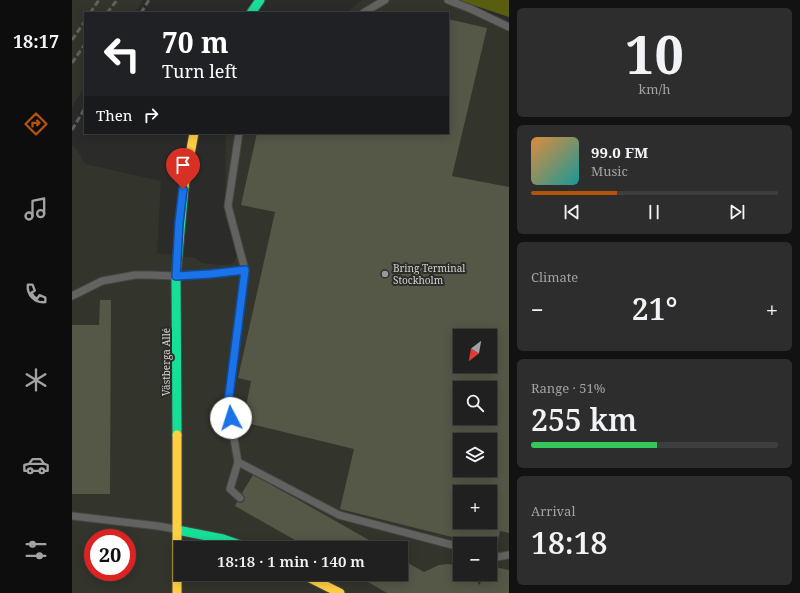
<!DOCTYPE html>
<html lang="en">
<head>
<meta charset="utf-8">
<style>
	:root { --surface:#202020; --page:#2d2d2d; --text:#f1f3f6; --muted:#a2a3a5; --line:#3d3e3e; --accent:#b45309 }
	body { margin:0; font-family:"Noto Serif",serif; background:var(--page); color:var(--text); height:100vh; display:flex; flex-direction:column; font-size:15px; white-space:nowrap }
	* { box-sizing:border-box; margin:0 }
	p { font-size:13px; color:var(--muted) }
	.icon { flex:none; width:22px; height:22px; fill:none; stroke:currentColor; stroke-width:2; stroke-linecap:round; stroke-linejoin:round }
	.map { position:relative; flex:1; overflow:hidden }
	.side { display:flex; flex-direction:column; gap:8px; padding:8px; background:#121212; width:291px }
	.side>* { flex:none }
	.hud { position:absolute; left:12px; top:12px; width:365px; height:122px; border-radius:0px; box-shadow:0 2px 10px #0003,0 0 0 1px var(--line); background:#202124; color:#fff; overflow:hidden }
	.needle { width:26px; rotate:211deg }
	.buttons { position:absolute; left:381px; top:329px; display:grid; gap:8px }
	.buttons a { display:grid; place-items:center; width:44px; height:44px; border-radius:0px; background:var(--surface); box-shadow:0 2px 10px #0003,0 0 0 1px var(--line); font-size:20px }
	.speed { position:absolute; left:12px; top:529px; display:flex; gap:8px; font-size:20px; font-weight:700; text-align:center }
	.speed>* { display:grid; place-content:center; width:52px; height:52px; border-radius:50%; background:var(--surface); box-shadow:0 2px 10px #0003,0 0 0 1px var(--line); line-height:1 }
	.speed .limit { border:6px solid #d22; background:#fff; color:#111 }
	.pin { position:absolute; display:grid; place-items:center; width:34px; height:34px; color:#fff; margin:-41px -17px; border-radius:50% 50% 50% 0; rotate:-45deg; box-shadow:0 0 4px #0007 }
	.pin .icon { rotate:45deg }
	.me { position:absolute; width:44px; margin:-22px; rotate:355deg; stroke-linejoin:round; filter:drop-shadow(0 0 3px #0008) }
	.turn { display:flex; align-items:center; gap:14px; height:84px; padding:0 12px; font-size:18px }
	.turn .icon { width:52px; height:52px; stroke-width:2.5 }
	.turn b { display:block; font-size:28px; line-height:34px }
	.then { display:flex; align-items:center; height:38px; padding:0 12px; background:#0003; gap:8px; font-size:15px }
	.big { font-size:30px; font-weight:600; line-height:1.1 }
	.side .card { flex:1; display:flex; flex-direction:column; justify-content:center; gap:6px; min-width:0; padding:0 14px; border-radius:6px; background:var(--page) }
	.side .dial { align-items:center; gap:0 }
	.dial b { font-size:52px; line-height:1 }
	.song { display:flex; align-items:center; gap:12px }
	.cover { width:48px; height:48px; border-radius:6px; background:linear-gradient(135deg,hsl(30 70% 55%),hsl(180 70% 35%)) }
	.played { height:4px; border-radius:2px; background:linear-gradient(90deg,var(--accent) 35%,var(--line) 35%) }
	.keys { display:flex; justify-content:space-around; direction:ltr }
	.heat { display:flex; justify-content:space-between; align-items:center; font-size:22px; direction:ltr }
	.charge { height:6px; border-radius:3px; background:linear-gradient(90deg,#34c759 51%,var(--line) 0) }
	.trip { position:absolute; left:102px; top:541px; width:234px; height:40px; border-radius:0px; background:var(--surface); box-shadow:0 2px 10px #0003,0 0 0 1px var(--line); font-weight:600; line-height:40px; text-align:center }
	main { display:flex; flex:1; min-height:0 }
	.dock { display:flex; flex-direction:column; width:72px; justify-content:space-around; align-items:center; background:#0d0d0d; color:var(--muted) }
	.dock .icon { width:28px; height:28px }
	.dock .active { color:var(--accent) }
	.dock b { font-size:18px; color:var(--text) }
	.map>svg:first-child { display:block }
	.built { fill:#33352c; fill-rule:evenodd }
	.forest { fill:#585d0f }
	.building { fill:#555747; fill-rule:evenodd }
	.lines { fill:none; stroke-linecap:round; stroke-linejoin:round }
	.lane-casing { stroke:#464644; stroke-width:9 }
	.fast-casing { stroke:#464644; stroke-width:11 }
	.slow-casing { stroke:#464644; stroke-width:11 }
	.lane { stroke:#626361; stroke-width:7 }
	.fast { stroke:#16e098; stroke-width:9 }
	.slow { stroke:#ffcf43; stroke-width:9 }
	.rail { stroke:#60615f; stroke-width:3; stroke-dasharray:6 3; stroke-linecap:butt }
	.route-casing { stroke:#114b97; stroke-width:10 }
	.route { stroke:#1a73e8; stroke-width:7 }
	.poi-dot { fill:#989896; stroke:#2c2c29; stroke-width:1.5 }
	.labels { text-anchor:middle; dominant-baseline:central; stroke-width:4; stroke-linejoin:round; paint-order:stroke }
	.poi-label { font-size:10px; fill:#d2d3d0; stroke:#2c2c29; text-anchor:start }
	.street-label { font-size:10px; fill:#d2d3d0; stroke:#2c2c29 }
</style>
</head>
<body>
<main>
<nav class="dock">
<b>18:17</b>
<svg class="icon active" aria-label="directions" viewBox="0 0 24 24"><path d="M12 3l9 9-9 9-9-9zM9 14v-3h6M13 9l2 2-2 2"/></svg>
<svg class="icon" aria-label="music" viewBox="0 0 24 24"><path d="M9 18V5l10-2v13"/><circle cx="6" cy="18" r="3"/><circle cx="16" cy="16" r="3"/></svg>
<svg class="icon" aria-label="phone" viewBox="0 0 24 24"><path d="M5 4h4l2 5-3 2q2 4 5 5l2-3 5 2v4C11 20 4 13 5 4z"/></svg>
<svg class="icon" aria-label="climate" viewBox="0 0 24 24"><path d="M12 3v18M4 7l16 10M4 17L20 7"/></svg>
<svg class="icon" aria-label="car" viewBox="0 0 24 24"><path d="M5 17H2v-5l4-1 3-4h7l3 4 3 1v5h-3M9 17h6M6 11h13"/><circle cx="7" cy="17" r="2"/><circle cx="17" cy="17" r="2"/></svg>
<svg class="icon" aria-label="filters" viewBox="0 0 24 24"><path d="M4 7h16M4 17h16"/><circle cx="9" cy="7" r="2"/><circle cx="15" cy="17" r="2"/></svg>
</nav>
<div class="map">
<svg width="437" height="593" viewBox="0 0 437 593">
	<rect width="100%" height="100%" fill="#2b2b2a"/>
	<!-- built -->
	<g class="built">
		<path d="M 0,0 L 71,0 L 62,13 L 13,13 L 13,86 L 0,107 Z"/>
		<path d="M 290,0 L 384,0 L 437,23 L 437,593 L 0,593 L 0,145 L 4,148 L 13,164 L 89,181 L 85,253 L 123,258 L 130,263 L 148,265 L 160,264 L 166,255 L 153,217 L 154,133 L 376,133 L 376,13 L 274,13 ZM 388,336 L 418,336 L 418,366 L 388,366 ZM 388,388 L 418,388 L 418,418 L 388,418 ZM 388,440 L 418,440 L 418,470 L 388,470 ZM 388,492 L 418,492 L 418,522 L 388,522 ZM 21,538 L 55,538 L 55,572 L 21,572 ZM 388,544 L 418,544 L 418,574 L 388,574 ZM 109,548 L 329,548 L 329,574 L 109,574 Z"/>
	</g>
	<!-- forest -->
	<path class="forest" d="M 386,0 L 437,0 L 437,17 Z"/>
	<!-- building -->
	<g class="building">
		<path d="M 376,19 L 415,28 L 380,176 L 437,187 L 437,533 L 428,531 L 425,544 L 408,544 L 268,509 L 282,449 L 171,422 L 179,381 L 166,378 L 203,212 L 169,205 L 185,133 L 376,133 ZM 388,336 L 418,336 L 418,366 L 388,366 ZM 388,388 L 418,388 L 418,418 L 388,418 ZM 388,440 L 418,440 L 418,470 L 388,470 ZM 388,492 L 418,492 L 418,522 L 388,522 Z"/>
		<path d="M 28,300 L 39,300 L 38,494 L 0,494 L 0,325 L 27,325 Z"/>
		<path d="M 181,475 L 223,498 L 311,548 L 237,548 L 163,506 L 165,502 L 169,503 L 172,501 L 173,497 L 170,493 Z"/>
		<path d="M 329,559 L 352,572 L 367,565 L 376,564 L 388,566 L 388,574 L 397,574 L 408,585 L 410,574 L 418,574 L 418,566 L 437,570 L 437,593 L 315,593 L 282,574 L 329,574 Z"/>
	</g>
	<g class="lines">
		<defs>
			<g id="lane">
				<path d="M 376,0 L 399,9 L 437,27"/>
				<path d="M 291,13 L 313,0"/>
				<path d="M 167,133 L 156,206 L 173,270 L 156,404 L 166,462 L 267,515 L 388,547"/>
				<path d="M 0,296 L 30,281 L 63,275 L 78,275 L 104,276 L 138,274 L 173,270"/>
				<path d="M 166,462 L 158,489 L 168,498"/>
				<path d="M 0,516 L 86,526 L 103,529"/>
				<path d="M 418,555 L 425,557 L 437,555"/>
			</g>
			<g id="fast">
				<path d="M 179,13 L 188,0"/>
				<path d="M 105,435 L 104,276 L 112,187"/>
				<path d="M 105,530 L 151,539 L 177,548"/>
			</g>
			<g id="slow">
				<path d="M 112,187 L 122,133"/>
				<path d="M 105,435 L 105,593"/>
				<path d="M 230,574 L 268,593"/>
			</g>
		</defs>
		<!-- lane casing -->
		<use href="#lane" class="lane-casing"/>
		<!-- fast casing -->
		<use href="#fast" class="fast-casing"/>
		<!-- slow casing -->
		<use href="#slow" class="slow-casing"/>
		<!-- lane -->
		<use href="#lane" class="lane"/>
		<!-- fast -->
		<use href="#fast" class="fast"/>
		<!-- slow -->
		<use href="#slow" class="slow"/>
		<!-- rail -->
		<g class="rail">
			<path d="M 18,13 L 27,0"/>
			<path d="M 35,13 L 45,0"/>
			<path d="M 69,13 L 77,0"/>
			<path d="M 0,40 L 13,21"/>
			<path d="M 0,63 L 13,44"/>
			<path d="M 0,130 L 13,108"/>
		</g>
	</g>
	<g class="lines">
		<defs>
			<path id="route" d="M 111,189 L 107,223 L 104,276 L 138,274 L 173,270 L 156,404 L 159,418"/>
		</defs>
		<!-- route casing -->
		<use href="#route" class="route-casing"/>
		<!-- route -->
		<use href="#route" class="route"/>
	</g>
	<!-- markers -->
	<circle class="poi-dot" cx="313" cy="274" r="4"/>
	<g class="labels">
		<!-- poi labels -->
		<g class="poi-label">
			<text x="321" y="268">Bring Terminal<tspan x="321" dy="12">Stockholm</tspan></text>
		</g>
		<!-- street labels -->
		<g class="street-label">
			<text transform="translate(94 362) rotate(-90)">Västberga Allé</text>
		</g>
	</g>
</svg>
<div class="buttons">
<a><svg class="needle" viewBox="-14 -14 28 28"><path d="M0-13l5 13h-10z" fill="#e53935"/><path d="M0 13l5-13h-10z" fill="#a2a3a5"/></svg></a>
<a><svg class="icon" aria-label="search" viewBox="0 0 24 24"><circle cx="10" cy="10" r="6"/><path d="M15 15l6 6"/></svg></a>
<a><svg class="icon" aria-label="layers" viewBox="0 0 24 24"><path d="M12 4l9 5-9 5-9-5zM3 14l9 5 9-5"/></svg></a>
<a>+</a>
<a>−</a>
</div>
<div class="speed"><div class="limit">20</div></div>
<div class="pin" style="left:111px;top:189px;background:#d93025"><svg class="icon" aria-label="arrive" viewBox="0 0 24 24"><path d="M6 21V4h12l-3 4 3 4H6"/></svg></div>
<svg class="me" style="left:159px;top:418px" viewBox="-20 -20 40 40"><circle r="19" fill="#fff"/><path d="M0-13L10 11 0 6-10 11z" fill="#1a73e8"/></svg>
<div class="trip">18:18 · 1 min · 140 m</div>
<div class="hud">
<div class="turn"><svg class="icon" aria-label="left" viewBox="0 0 24 24"><path d="M17 20v-9H6M10 6l-5 5 5 5"/></svg><div><b>70 m</b>Turn left</div></div>
<div class="then">Then<svg class="icon" aria-label="right" viewBox="0 0 24 24"><path d="M7 20v-9h11M14 6l5 5-5 5"/></svg></div>
</div>
</div>
<section class="side">
<div class="card dial"><b>10</b><p>km/h</p></div>
<div class="card">
<div class="song"><i class="cover"></i><div><b>99.0 FM</b><p>Music</p></div></div>
<div class="played"></div>
<div class="keys"><svg class="icon" aria-label="previous" viewBox="0 0 24 24"><path d="M18 5L8 12l10 7zM5 5v14"/></svg><svg class="icon" aria-label="pause" viewBox="0 0 24 24"><path d="M8 5v14M16 5v14"/></svg><svg class="icon" aria-label="next" viewBox="0 0 24 24"><path d="M6 5l10 7-10 7zM19 5v14"/></svg></div>
</div>
<div class="card"><p>Climate</p>
<div class="heat"><a>−</a><b class="big">21°</b><a>+</a></div>
</div>
<div class="card"><p>Range · 51%</p><b class="big">255 km</b><div class="charge"></div></div>
<div class="card"><p>Arrival</p><b class="big">18:18</b></div>
</section>
</main>
</body>
</html>
